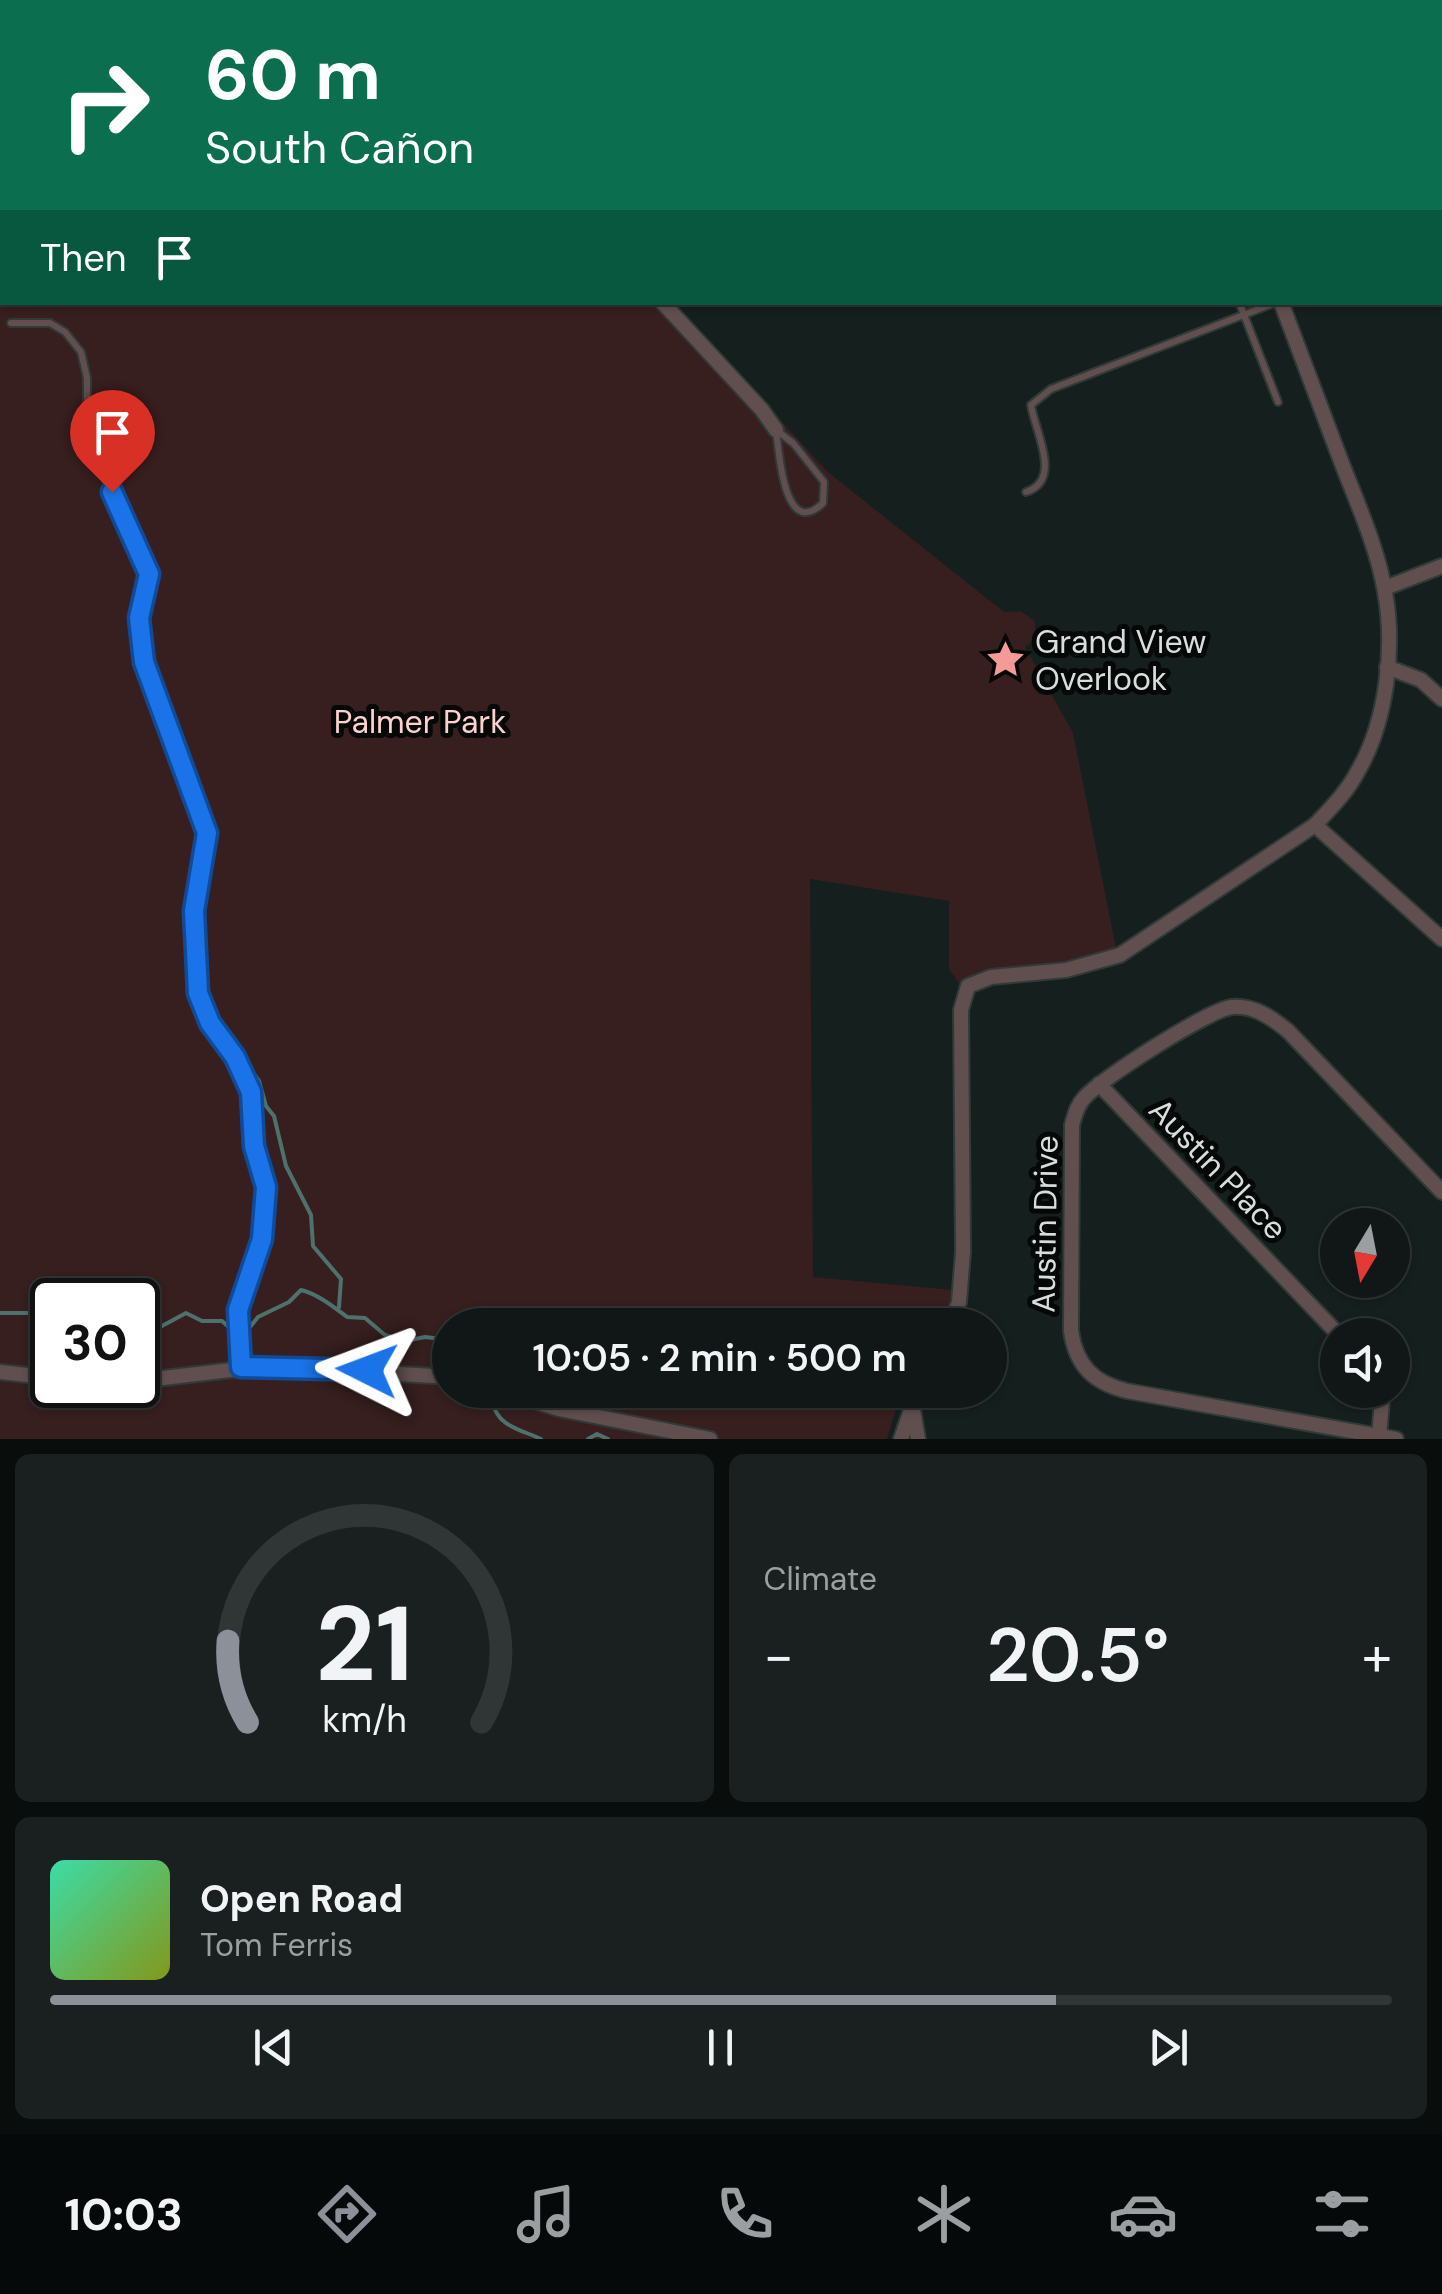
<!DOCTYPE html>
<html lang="en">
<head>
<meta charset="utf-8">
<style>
	:root { --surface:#101716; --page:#19201f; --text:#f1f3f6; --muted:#9c9fa1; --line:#303635; --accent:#8c9099 }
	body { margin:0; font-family:"DM Sans",sans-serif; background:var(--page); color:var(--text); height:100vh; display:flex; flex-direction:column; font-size:38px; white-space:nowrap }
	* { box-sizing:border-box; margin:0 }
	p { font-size:32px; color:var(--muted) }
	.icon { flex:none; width:55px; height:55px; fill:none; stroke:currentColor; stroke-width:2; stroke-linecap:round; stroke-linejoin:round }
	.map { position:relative; height:1439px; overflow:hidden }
	.sheet { display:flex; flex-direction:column; gap:15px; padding:15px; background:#090d0c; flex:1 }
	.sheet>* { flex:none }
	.hud { position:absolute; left:0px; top:0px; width:1442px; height:305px; box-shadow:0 2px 8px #0004,0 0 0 2px var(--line); background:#0b6e4f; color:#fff; overflow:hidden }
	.needle { width:65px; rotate:190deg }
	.tools { position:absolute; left:1320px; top:1208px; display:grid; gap:20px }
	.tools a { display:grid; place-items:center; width:90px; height:90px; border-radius:50%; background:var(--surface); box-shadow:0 2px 8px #0004,0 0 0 2px var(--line); font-size:50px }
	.speed { position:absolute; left:30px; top:1278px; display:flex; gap:20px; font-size:50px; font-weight:700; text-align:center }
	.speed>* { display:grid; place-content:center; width:130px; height:130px; border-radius:50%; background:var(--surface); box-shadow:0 2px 8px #0004,0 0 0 2px var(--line); line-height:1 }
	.speed .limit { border:5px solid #111; border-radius:15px; background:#fff; color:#111 }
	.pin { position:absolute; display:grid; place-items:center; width:85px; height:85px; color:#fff; margin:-102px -42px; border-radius:50% 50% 50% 0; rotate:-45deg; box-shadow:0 0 10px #0007 }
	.pin .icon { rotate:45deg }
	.me { position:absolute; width:110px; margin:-55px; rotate:273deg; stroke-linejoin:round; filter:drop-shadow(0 0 8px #0008) }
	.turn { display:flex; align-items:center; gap:35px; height:210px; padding:0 40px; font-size:45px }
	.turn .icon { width:130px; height:130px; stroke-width:2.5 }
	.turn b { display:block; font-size:70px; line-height:85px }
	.then { display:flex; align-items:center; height:95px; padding:0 40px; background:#0003; gap:20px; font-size:38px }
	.big { font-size:75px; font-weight:600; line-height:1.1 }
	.sheet .card { flex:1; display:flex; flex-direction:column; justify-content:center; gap:15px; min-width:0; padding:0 35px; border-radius:15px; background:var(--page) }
	.sheet .dial { align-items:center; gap:0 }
	.dial svg { height:260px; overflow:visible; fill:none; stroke:var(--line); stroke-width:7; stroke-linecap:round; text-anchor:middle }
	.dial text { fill:var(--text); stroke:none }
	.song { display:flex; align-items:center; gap:30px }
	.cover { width:120px; height:120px; border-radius:15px; background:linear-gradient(135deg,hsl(160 70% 55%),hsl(70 70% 35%)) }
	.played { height:10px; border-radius:5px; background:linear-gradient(90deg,var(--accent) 75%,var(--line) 75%) }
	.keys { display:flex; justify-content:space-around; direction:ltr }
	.heat { display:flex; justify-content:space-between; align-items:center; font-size:55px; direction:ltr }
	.sheet .tiles { flex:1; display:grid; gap:15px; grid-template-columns:1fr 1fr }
	.card:last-child { grid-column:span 2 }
	.trip { position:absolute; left:432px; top:1308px; width:575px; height:100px; border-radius:50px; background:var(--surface); box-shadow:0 2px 8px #0004,0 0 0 2px var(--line); font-weight:600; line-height:100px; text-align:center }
	.tab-bar { display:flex; height:160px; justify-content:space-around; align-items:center; background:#060909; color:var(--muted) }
	.tab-bar .icon { width:70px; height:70px }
	.tab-bar .active { color:var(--accent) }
	.tab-bar b { font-size:45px; color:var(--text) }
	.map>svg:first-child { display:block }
	.green { fill:#361f1e; fill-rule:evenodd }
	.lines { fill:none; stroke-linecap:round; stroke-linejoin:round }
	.stream { stroke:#4e716d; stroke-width:4 }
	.service-casing { stroke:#303a38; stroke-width:10 }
	.minor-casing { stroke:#303a38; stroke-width:18 }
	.tertiary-casing { stroke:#303a38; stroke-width:21 }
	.service { stroke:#604f4e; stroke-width:6 }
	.minor { stroke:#604f4e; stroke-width:14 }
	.tertiary { stroke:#604f4e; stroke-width:18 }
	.route-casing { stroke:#114b97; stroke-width:25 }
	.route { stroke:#1a73e8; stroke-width:18 }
	.labels { text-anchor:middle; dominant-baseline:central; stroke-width:10; stroke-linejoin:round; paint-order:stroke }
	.poi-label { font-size:32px; fill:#d7dedd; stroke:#050807; text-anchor:start }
	.park-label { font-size:32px; fill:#fcd1ce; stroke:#050807 }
	.street-label { font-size:32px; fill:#d7dedd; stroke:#050807 }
</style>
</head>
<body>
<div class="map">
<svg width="1442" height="1439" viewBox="0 0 1442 1439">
	<rect width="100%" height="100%" fill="#151f1d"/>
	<!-- green -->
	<path class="green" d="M 0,0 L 125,2 L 2,2 L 2,302 L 673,303 L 828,472 L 1004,612 L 1020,611 L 1035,621 L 1036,639 L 1025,647 L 1073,733 L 1116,948 C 1075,975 993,955 960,984 L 949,969 L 949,901 L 810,879 L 813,1277 L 953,1290 L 947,1310 L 937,1325 L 450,1325 L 450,1390 L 902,1390 L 887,1439 L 0,1439 ZM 52,1300 L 138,1300 L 138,1385 L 52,1385 Z"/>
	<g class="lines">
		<!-- stream -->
		<g class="stream">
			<path d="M 247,1064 L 259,1081 L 266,1106 L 274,1116 L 286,1166 L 311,1215 L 313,1246 L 341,1279 L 339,1307"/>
			<path d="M 75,1300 L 80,1297 L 87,1300"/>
			<path d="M 0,1313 L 29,1313 L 52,1319"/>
			<path d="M 138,1326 L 162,1326 L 186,1313 L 202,1321 L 222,1321 L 231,1329"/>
			<path d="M 250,1327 L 258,1317 L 289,1302 L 301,1290 C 318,1294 335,1308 347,1317 L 365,1318 L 385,1335 L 405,1341 L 425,1337 L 450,1340"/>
			<path d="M 493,1402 C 496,1426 522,1430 541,1439"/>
			<path d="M 588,1439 L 597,1434 L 608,1439"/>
		</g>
		<defs>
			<g id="service">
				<path d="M 872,2 L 874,0"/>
				<path d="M 1239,302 L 1278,402"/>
				<path d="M 11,323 L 50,323 L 65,332 L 81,352 L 87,378 L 87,426 L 95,457 L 149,573 L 139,618 L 144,662 L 207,833 L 194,911 L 198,993 L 210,1023 L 235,1057 L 251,1092 L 254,1146 L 266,1187 L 266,1220 L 262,1239 L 238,1309 L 241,1367"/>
				<path d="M 776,430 L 793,443 L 824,482 L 823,503 C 784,541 779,452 776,430 Z"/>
				<path d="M 1026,492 C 1063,480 1035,432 1031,405 L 1051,389 L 1277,302"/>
			</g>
			<g id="minor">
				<path d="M 71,0 L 75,2"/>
				<path d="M 1047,2 L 1050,0"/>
				<path d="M 662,302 L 762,410 L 776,430"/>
				<path d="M 1385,588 L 1442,566"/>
				<path d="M 1387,667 L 1421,680 L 1442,699"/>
				<path d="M 1315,825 L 1442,939"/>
				<path d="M 1099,1084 L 1339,1335"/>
				<path d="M 950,1325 L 959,1302 L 963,1252 L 961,1010 L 968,986 L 991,977 L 1066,970 L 1120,955 L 1315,825 C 1331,808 1347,792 1358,771 C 1387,721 1395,648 1385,592 C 1377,546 1357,503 1341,461 C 1321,408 1301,355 1281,302"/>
				<path d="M 0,1372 L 52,1378"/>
				<path d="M 138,1381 L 265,1366 L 450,1377"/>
				<path d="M 500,1390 L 559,1409 L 710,1439"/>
				<path d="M 913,1410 L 918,1439"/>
				<path d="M 1379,1436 L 1383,1390"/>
				<path d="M 901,1439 L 918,1390"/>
				<path d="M 1396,1439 L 1127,1391 C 1094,1383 1076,1366 1071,1331 L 1072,1125 C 1075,1115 1077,1105 1085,1097 C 1102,1078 1208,1010 1232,1007 C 1254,1005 1272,1018 1288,1031 L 1442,1192"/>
			</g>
			<g id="tertiary">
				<path d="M 1124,0 L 1126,2"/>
				<path d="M 1336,2 L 1341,0"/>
			</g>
		</defs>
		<!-- service casing -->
		<use href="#service" class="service-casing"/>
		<!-- minor casing -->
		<use href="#minor" class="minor-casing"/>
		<!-- tertiary casing -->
		<use href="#tertiary" class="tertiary-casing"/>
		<!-- service -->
		<use href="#service" class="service"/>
		<!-- minor -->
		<use href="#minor" class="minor"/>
		<!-- tertiary -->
		<use href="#tertiary" class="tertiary"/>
	</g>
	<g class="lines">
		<defs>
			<path id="route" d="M 112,492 L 149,574 L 139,618 L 144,662 L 207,833 L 194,911 L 198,993 L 210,1023 L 235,1057 L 251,1092 L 254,1146 L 266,1187 L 262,1239 L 238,1310 L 241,1367 L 367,1370"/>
		</defs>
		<!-- route casing -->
		<use href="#route" class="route-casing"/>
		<!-- route -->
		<use href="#route" class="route"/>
	</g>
	<!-- icons -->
	<defs>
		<symbol id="sight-bare" viewBox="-9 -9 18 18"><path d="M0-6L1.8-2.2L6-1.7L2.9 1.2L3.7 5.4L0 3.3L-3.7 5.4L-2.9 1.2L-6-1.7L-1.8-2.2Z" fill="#f59b97" stroke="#050807" stroke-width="2.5" paint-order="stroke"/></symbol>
	</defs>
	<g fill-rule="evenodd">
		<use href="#sight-bare" x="978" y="632" width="55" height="55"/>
	</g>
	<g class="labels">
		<!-- poi labels -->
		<g class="poi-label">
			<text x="1035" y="642">Grand View<tspan x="1035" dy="37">Overlook</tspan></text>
		</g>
		<!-- park labels -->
		<g class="park-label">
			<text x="420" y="722">Palmer Park</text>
		</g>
		<!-- street labels -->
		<g class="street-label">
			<text transform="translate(1218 1169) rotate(46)">Austin Place</text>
			<text transform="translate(1045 1224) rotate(-89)">Austin Drive</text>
		</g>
	</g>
</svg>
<div class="tools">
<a><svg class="needle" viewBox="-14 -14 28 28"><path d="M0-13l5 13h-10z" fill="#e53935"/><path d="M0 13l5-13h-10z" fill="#9c9fa1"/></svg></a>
<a><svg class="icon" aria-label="sound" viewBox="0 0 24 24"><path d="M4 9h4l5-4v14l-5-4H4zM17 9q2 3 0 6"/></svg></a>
</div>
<div class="speed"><div class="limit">30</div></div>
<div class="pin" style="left:112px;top:492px;background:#d93025"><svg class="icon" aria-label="arrive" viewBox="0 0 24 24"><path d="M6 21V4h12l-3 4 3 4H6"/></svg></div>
<svg class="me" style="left:367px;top:1370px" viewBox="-20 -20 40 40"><path d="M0-17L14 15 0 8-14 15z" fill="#1a73e8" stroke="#fff" stroke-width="4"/></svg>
<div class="trip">10:05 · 2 min · 500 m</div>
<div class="hud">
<div class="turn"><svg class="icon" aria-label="right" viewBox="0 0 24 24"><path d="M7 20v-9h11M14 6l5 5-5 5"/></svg><div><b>60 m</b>South Cañon</div></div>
<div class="then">Then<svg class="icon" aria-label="arrive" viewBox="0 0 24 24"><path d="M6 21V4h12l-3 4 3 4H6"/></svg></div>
</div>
</div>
<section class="sheet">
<div class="tiles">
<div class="card dial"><svg viewBox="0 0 100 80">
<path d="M14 69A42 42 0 1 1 86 69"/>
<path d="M14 69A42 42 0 0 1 8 44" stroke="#8c9099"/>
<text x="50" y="56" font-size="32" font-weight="700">21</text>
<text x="50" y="72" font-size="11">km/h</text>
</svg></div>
<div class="card"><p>Climate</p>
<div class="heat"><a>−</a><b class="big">20.5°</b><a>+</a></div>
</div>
<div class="card">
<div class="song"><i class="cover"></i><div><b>Open Road</b><p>Tom Ferris</p></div></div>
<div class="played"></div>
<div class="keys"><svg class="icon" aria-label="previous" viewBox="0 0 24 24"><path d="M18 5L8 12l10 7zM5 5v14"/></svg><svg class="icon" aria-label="pause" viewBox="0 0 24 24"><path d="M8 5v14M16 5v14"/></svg><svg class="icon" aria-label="next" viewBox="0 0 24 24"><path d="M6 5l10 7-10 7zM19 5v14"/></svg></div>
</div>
</div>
</section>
<nav class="tab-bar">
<b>10:03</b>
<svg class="icon active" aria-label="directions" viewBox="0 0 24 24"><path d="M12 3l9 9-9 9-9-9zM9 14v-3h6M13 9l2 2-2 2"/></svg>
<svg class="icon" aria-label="music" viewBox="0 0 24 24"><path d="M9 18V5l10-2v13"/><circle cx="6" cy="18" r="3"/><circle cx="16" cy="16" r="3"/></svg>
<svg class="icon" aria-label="phone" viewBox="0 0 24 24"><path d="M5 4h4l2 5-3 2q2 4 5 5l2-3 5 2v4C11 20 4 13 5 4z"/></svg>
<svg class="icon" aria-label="climate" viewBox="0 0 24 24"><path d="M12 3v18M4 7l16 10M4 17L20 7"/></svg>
<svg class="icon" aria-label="car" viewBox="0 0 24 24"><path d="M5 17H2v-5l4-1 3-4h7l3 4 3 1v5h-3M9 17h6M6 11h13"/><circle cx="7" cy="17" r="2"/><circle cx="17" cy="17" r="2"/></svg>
<svg class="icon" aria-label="filters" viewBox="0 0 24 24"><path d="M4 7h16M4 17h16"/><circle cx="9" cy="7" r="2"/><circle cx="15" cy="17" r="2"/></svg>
</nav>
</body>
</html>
